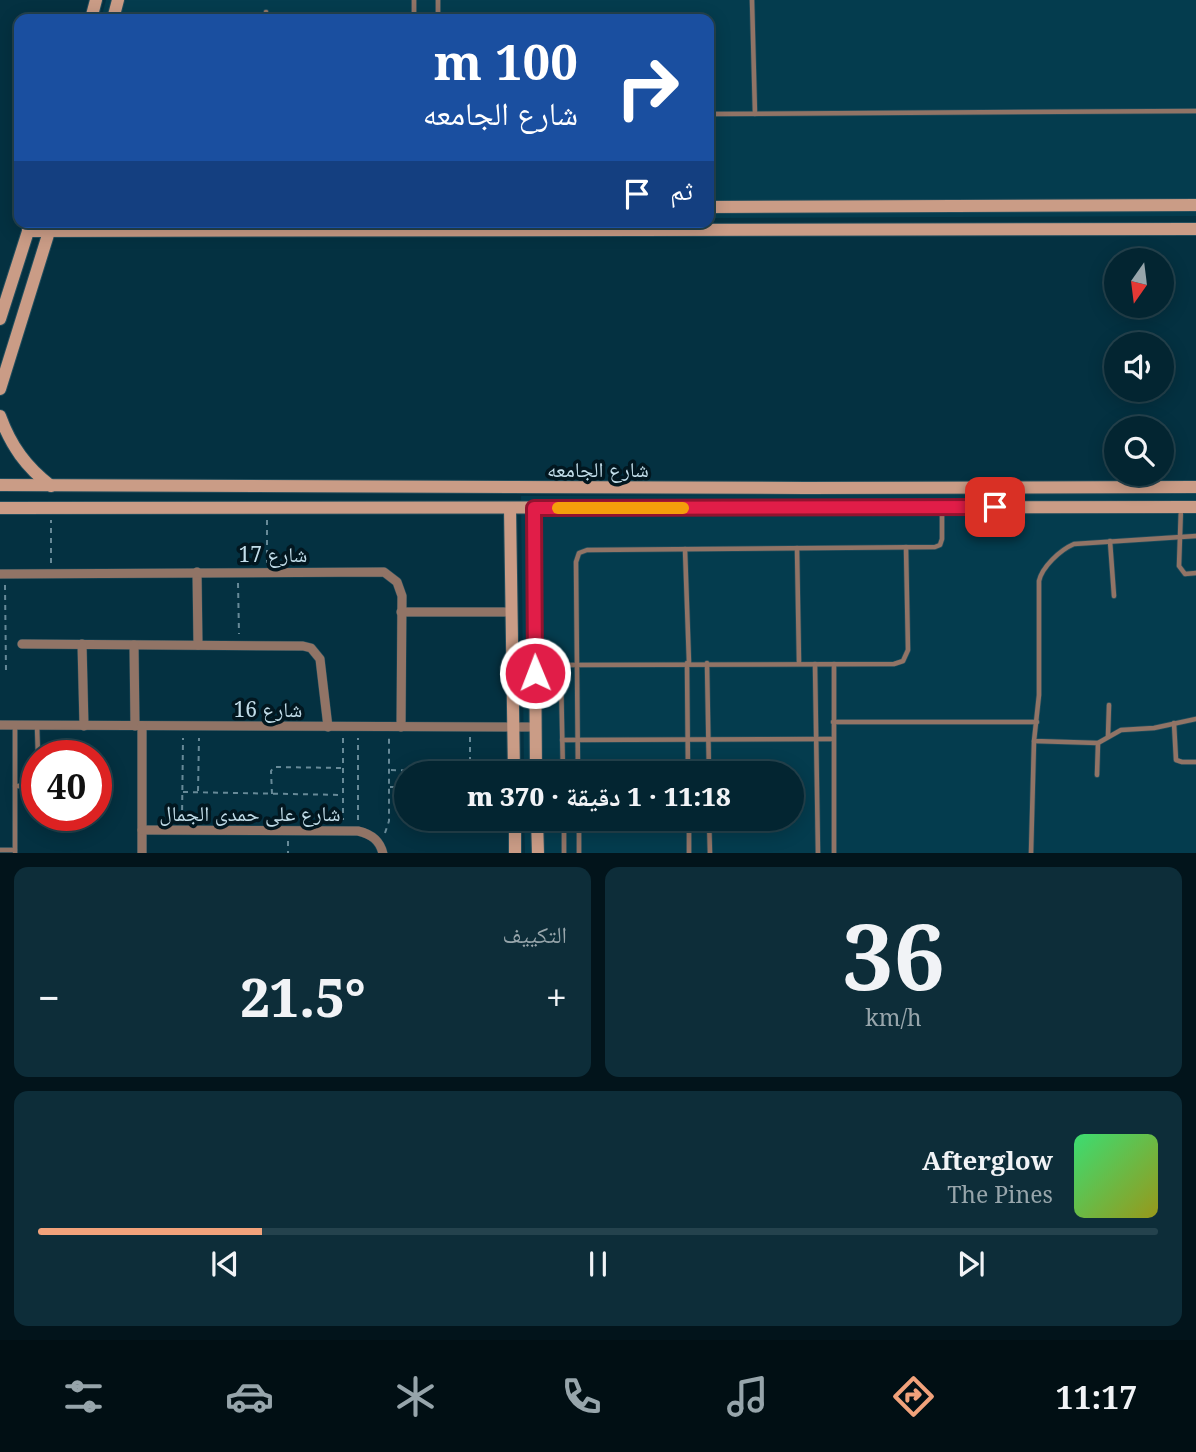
<!DOCTYPE html>
<html lang="ar">
<head>
<meta charset="utf-8">
<style>
	:root { --surface:#032531; --page:#0d2d39; --text:#f1f3f6; --muted:#97a5ab; --line:#24424d; --accent:#f1a27b }
	body { margin:0; font-family:"Noto Serif","Noto Naskh Arabic",serif; background:var(--page); color:var(--text); direction:rtl; height:100vh; display:flex; flex-direction:column; font-size:26px; white-space:nowrap }
	* { box-sizing:border-box; margin:0 }
	p { font-size:23px; color:var(--muted) }
	.icon { flex:none; width:38px; height:38px; fill:none; stroke:currentColor; stroke-width:2; stroke-linecap:round; stroke-linejoin:round }
	.map { position:relative; height:853px; overflow:hidden; direction:ltr }
	.sheet { display:flex; flex-direction:column; gap:14px; padding:14px; background:#02141b; flex:1 }
	.sheet>* { flex:none }
	.hud { position:absolute; left:14px; top:14px; width:700px; height:214px; border-radius:14px; box-shadow:0 4px 18px #0003,0 0 0 2px var(--line); direction:rtl; background:#1a4fa0; color:#fff; overflow:hidden }
	.needle { width:46px; rotate:194deg }
	.fabs { position:absolute; left:1104px; top:248px; display:grid; gap:14px }
	.fabs a { display:grid; place-items:center; width:70px; height:70px; border-radius:50%; background:var(--surface); box-shadow:0 4px 18px #0003,0 0 0 2px var(--line); font-size:35px }
	.speed { position:absolute; left:21px; top:740px; display:flex; gap:14px; font-size:35px; font-weight:700; text-align:center }
	.speed>* { display:grid; place-content:center; width:91px; height:91px; border-radius:50%; background:var(--surface); box-shadow:0 4px 18px #0003,0 0 0 2px var(--line); line-height:1 }
	.speed .limit { border:10px solid #d22; background:#fff; color:#111 }
	.pin { position:absolute; display:grid; place-items:center; width:60px; height:60px; color:#fff; margin:-30px; border-radius:14px; box-shadow:0 4px 10px #0006 }
	.me { position:absolute; width:77px; margin:-38px; rotate:359deg; stroke-linejoin:round; filter:drop-shadow(0 0 5px #0008) }
	.turn { display:flex; align-items:center; gap:24px; height:147px; padding:0 21px; font-size:32px }
	.turn .icon { width:91px; height:91px; stroke-width:2.5 }
	.turn b { display:block; font-size:49px; line-height:60px }
	.then { display:flex; align-items:center; height:66px; padding:0 21px; background:#0003; gap:14px; font-size:26px }
	.big { font-size:52px; font-weight:800; line-height:1.1 }
	.sheet .widget { flex:1; display:flex; flex-direction:column; justify-content:center; gap:10px; min-width:0; padding:0 24px; border-radius:14px; background:var(--page) }
	.sheet .dial { align-items:center; gap:0 }
	.dial b { font-size:91px; line-height:1 }
	.song { display:flex; align-items:center; gap:21px }
	.cover { width:84px; height:84px; border-radius:10px; background:linear-gradient(135deg,hsl(140 70% 55%),hsl(60 70% 35%)) }
	.played { height:7px; border-radius:4px; background:linear-gradient(90deg,var(--accent) 20%,var(--line) 20%) }
	.keys { display:flex; justify-content:space-around; direction:ltr }
	.heat { display:flex; justify-content:space-between; align-items:center; font-size:38px; direction:ltr }
	.sheet .tiles { flex:1; display:grid; gap:14px; grid-template-columns:1fr 1fr }
	.widget:last-child { grid-column:span 2 }
	.trip { position:absolute; left:394px; top:761px; width:410px; height:70px; border-radius:35px; background:var(--surface); box-shadow:0 4px 18px #0003,0 0 0 2px var(--line); font-weight:800; line-height:70px; text-align:center; direction:rtl }
	.dock { display:flex; height:112px; justify-content:space-around; align-items:center; background:#010f14; color:var(--muted) }
	.dock .icon { width:49px; height:49px }
	.dock .on { color:var(--accent) }
	.dock b { font-size:32px; color:var(--text) }
	.map>svg:first-child { display:block }
	.built { fill:#043c4e }
	.lines { fill:none; stroke-linecap:round; stroke-linejoin:round }
	.lane-casing { stroke:#224d5c; stroke-width:6 }
	.street-casing { stroke:#224d5c; stroke-width:10 }
	.secondary-casing { stroke:#224d5c; stroke-width:14 }
	.path { stroke:#678a98; stroke-width:2; stroke-dasharray:5 5; stroke-linecap:butt }
	.lane { stroke:#917466; stroke-width:4.5 }
	.street { stroke:#917466; stroke-width:9 }
	.secondary { stroke:#ca9c86; stroke-width:12 }
	.route-casing { stroke:#92132f; stroke-width:18 }
	.route { stroke:#e11d48; stroke-width:12 }
	.slow { stroke:#f59e0b; stroke-width:12 }
	.labels { text-anchor:middle; dominant-baseline:central; stroke-width:7; stroke-linejoin:round; paint-order:stroke }
	.street-label { font-size:21px; fill:#c2dde9; stroke:#021720 }
</style>
</head>
<body>
<div class="map">
<svg width="1196" height="854" viewBox="0 0 1196 854">
	<rect width="100%" height="100%" fill="#043141"/>
	<!-- built -->
	<g class="built">
		<path d="M 106,0 L 1196,0 L 1196,216 L 709,218 L 709,19 L 101,19 Z"/>
		<path d="M 1196,493 L 1196,853 L 525,853 L 524,819 L 791,819 L 791,774 L 524,773 L 521,496 Z"/>
	</g>
	<g class="lines">
		<defs>
			<g id="lane">
				<path d="M 438,0 L 438,19"/>
				<path d="M 752,0 L 755,114"/>
				<path d="M 266,12 L 266,19"/>
				<path d="M 414,19 L 414,0"/>
				<path d="M 709,114 L 1196,111"/>
				<path d="M 1181,507 L 1179,566 L 1185,574 L 1196,573"/>
				<path d="M 1196,536 L 1074,544 C 1060,550 1042,567 1039,581 L 1039,695 L 1034,741 L 1098,743 L 1121,730 L 1154,728 L 1196,719"/>
				<path d="M 1110,541 L 1114,596"/>
				<path d="M 797,548 L 799,663"/>
				<path d="M 685,549 L 689,663"/>
				<path d="M 687,663 L 688,774"/>
				<path d="M 707,663 L 709,774"/>
				<path d="M 815,664 L 818,854"/>
				<path d="M 834,664 L 834,854"/>
				<path d="M 833,722 L 1037,722"/>
				<path d="M 1174,723 L 1176,760 L 1182,762 L 1196,762"/>
				<path d="M 37,725 L 38,756"/>
				<path d="M 1108,736 L 1109,705"/>
				<path d="M 562,740 L 833,739"/>
				<path d="M 563,774 L 561,676 L 562,672 L 567,665 L 894,664 L 903,661 L 908,650 L 906,547"/>
				<path d="M 578,774 L 576,562 L 579,553 L 587,550 L 935,547 L 940,545 L 942,539 L 942,510"/>
				<path d="M 1097,775 L 1098,743"/>
				<path d="M 15,786 L 31,786 L 37,781"/>
				<path d="M 564,819 L 564,854"/>
				<path d="M 579,819 L 579,854"/>
				<path d="M 689,819 L 689,854"/>
				<path d="M 709,819 L 710,854"/>
				<path d="M 0,850 L 15,850"/>
				<path d="M 15,854 L 15,725"/>
				<path d="M 1031,854 L 1034,741"/>
			</g>
			<g id="street">
				<path d="M 197,572 L 198,645"/>
				<path d="M 0,574 L 384,572 L 397,582 L 402,596 L 401,727"/>
				<path d="M 401,612 L 511,612"/>
				<path d="M 22,644 L 303,646 L 311,648 L 320,659 L 328,727"/>
				<path d="M 82,644 L 84,726"/>
				<path d="M 134,645 L 135,726"/>
				<path d="M 0,725 L 536,727"/>
				<path d="M 142,726 L 142,854"/>
				<path d="M 142,830 L 358,831 C 371,834 380,840 383,854"/>
			</g>
			<g id="secondary">
				<path d="M 91,19 L 96,0"/>
				<path d="M 113,19 L 118,0"/>
				<path d="M 709,207 L 1196,205"/>
				<path d="M 28,231 L 1196,229"/>
				<path d="M 0,319 L 31,222"/>
				<path d="M 0,389 L 52,222"/>
				<path d="M 0,416 C 11,446 26,467 51,486"/>
				<path d="M 0,485 L 806,488 L 1196,487"/>
				<path d="M 0,508 L 1196,507"/>
				<path d="M 510,508 L 514,774"/>
				<path d="M 534,508 L 536,774"/>
				<path d="M 515,819 L 515,854"/>
				<path d="M 537,819 L 538,854"/>
			</g>
		</defs>
		<!-- lane casing -->
		<use href="#lane" class="lane-casing"/>
		<!-- street casing -->
		<use href="#street" class="street-casing"/>
		<!-- secondary casing -->
		<use href="#secondary" class="secondary-casing"/>
		<!-- path -->
		<g class="path">
			<path d="M 267,520 L 267,563"/>
			<path d="M 51,563 L 51,520"/>
			<path d="M 238,583 L 239,634"/>
			<path d="M 5,585 L 6,672"/>
			<path d="M 343,738 L 343,820"/>
			<path d="M 391,770 L 470,772"/>
			<path d="M 470,772 L 470,736"/>
			<path d="M 390,787 L 406,787"/>
			<path d="M 198,791 L 199,738"/>
			<path d="M 183,792 L 343,795"/>
			<path d="M 272,794 L 271,771 L 274,767 L 342,768"/>
			<path d="M 182,820 L 183,738"/>
			<path d="M 358,820 L 358,738"/>
			<path d="M 385,833 L 389,821 L 389,738"/>
			<path d="M 288,841 L 288,854"/>
		</g>
		<!-- lane -->
		<use href="#lane" class="lane"/>
		<!-- street -->
		<use href="#street" class="street"/>
		<!-- secondary -->
		<use href="#secondary" class="secondary"/>
	</g>
	<g class="lines">
		<defs>
			<path id="route" d="M 535,673 L 534,508 L 995,507"/>
		</defs>
		<!-- route casing -->
		<use href="#route" class="route-casing"/>
		<!-- route -->
		<use href="#route" class="route"/>
		<!-- slow -->
		<path class="slow" d="M 558,508 L 683,508"/>
	</g>
	<g class="labels">
		<!-- street labels -->
		<g class="street-label">
			<text x="598" y="469">شارع الجامعه</text>
			<text x="273" y="554">شارع 17</text>
			<text x="268" y="709">شارع 16</text>
			<text x="250" y="813">شارع على حمدى الجمال</text>
		</g>
	</g>
</svg>
<div class="fabs">
<a><svg class="needle" viewBox="-14 -14 28 28"><path d="M0-13l5 13h-10z" fill="#e53935"/><path d="M0 13l5-13h-10z" fill="#97a5ab"/></svg></a>
<a><svg class="icon" aria-label="sound" viewBox="0 0 24 24"><path d="M4 9h4l5-4v14l-5-4H4zM17 9q2 3 0 6"/></svg></a>
<a><svg class="icon" aria-label="search" viewBox="0 0 24 24"><circle cx="10" cy="10" r="6"/><path d="M15 15l6 6"/></svg></a>
</div>
<div class="speed"><div class="limit">40</div></div>
<div class="pin" style="left:995px;top:507px;background:#d93025"><svg class="icon" aria-label="arrive" viewBox="0 0 24 24"><path d="M6 21V4h12l-3 4 3 4H6"/></svg></div>
<svg class="me" style="left:535px;top:673px" viewBox="-20 -20 40 40"><circle r="17" fill="#e11d48" stroke="#fff" stroke-width="3"/><path d="M0-11L8 9 0 5-8 9z" fill="#fff"/></svg>
<div class="trip">11:18 · 1 دقيقة · 370 m</div>
<div class="hud">
<div class="turn"><svg class="icon" aria-label="right" viewBox="0 0 24 24"><path d="M7 20v-9h11M14 6l5 5-5 5"/></svg><div><b>100 m</b>شارع الجامعه</div></div>
<div class="then">ثم<svg class="icon" aria-label="arrive" viewBox="0 0 24 24"><path d="M6 21V4h12l-3 4 3 4H6"/></svg></div>
</div>
</div>
<section class="sheet">
<div class="tiles">
<div class="widget dial"><b>36</b><p>km/h</p></div>
<div class="widget"><p>التكييف</p>
<div class="heat"><a>−</a><b class="big">21.5°</b><a>+</a></div>
</div>
<div class="widget">
<div class="song"><i class="cover"></i><div><b>Afterglow</b><p>The Pines</p></div></div>
<div class="played"></div>
<div class="keys"><svg class="icon" aria-label="previous" viewBox="0 0 24 24"><path d="M18 5L8 12l10 7zM5 5v14"/></svg><svg class="icon" aria-label="pause" viewBox="0 0 24 24"><path d="M8 5v14M16 5v14"/></svg><svg class="icon" aria-label="next" viewBox="0 0 24 24"><path d="M6 5l10 7-10 7zM19 5v14"/></svg></div>
</div>
</div>
</section>
<nav class="dock">
<b>11:17</b>
<svg class="icon on" aria-label="directions" viewBox="0 0 24 24"><path d="M12 3l9 9-9 9-9-9zM9 14v-3h6M13 9l2 2-2 2"/></svg>
<svg class="icon" aria-label="music" viewBox="0 0 24 24"><path d="M9 18V5l10-2v13"/><circle cx="6" cy="18" r="3"/><circle cx="16" cy="16" r="3"/></svg>
<svg class="icon" aria-label="phone" viewBox="0 0 24 24"><path d="M5 4h4l2 5-3 2q2 4 5 5l2-3 5 2v4C11 20 4 13 5 4z"/></svg>
<svg class="icon" aria-label="climate" viewBox="0 0 24 24"><path d="M12 3v18M4 7l16 10M4 17L20 7"/></svg>
<svg class="icon" aria-label="car" viewBox="0 0 24 24"><path d="M5 17H2v-5l4-1 3-4h7l3 4 3 1v5h-3M9 17h6M6 11h13"/><circle cx="7" cy="17" r="2"/><circle cx="17" cy="17" r="2"/></svg>
<svg class="icon" aria-label="filters" viewBox="0 0 24 24"><path d="M4 7h16M4 17h16"/><circle cx="9" cy="7" r="2"/><circle cx="15" cy="17" r="2"/></svg>
</nav>
</body>
</html>
